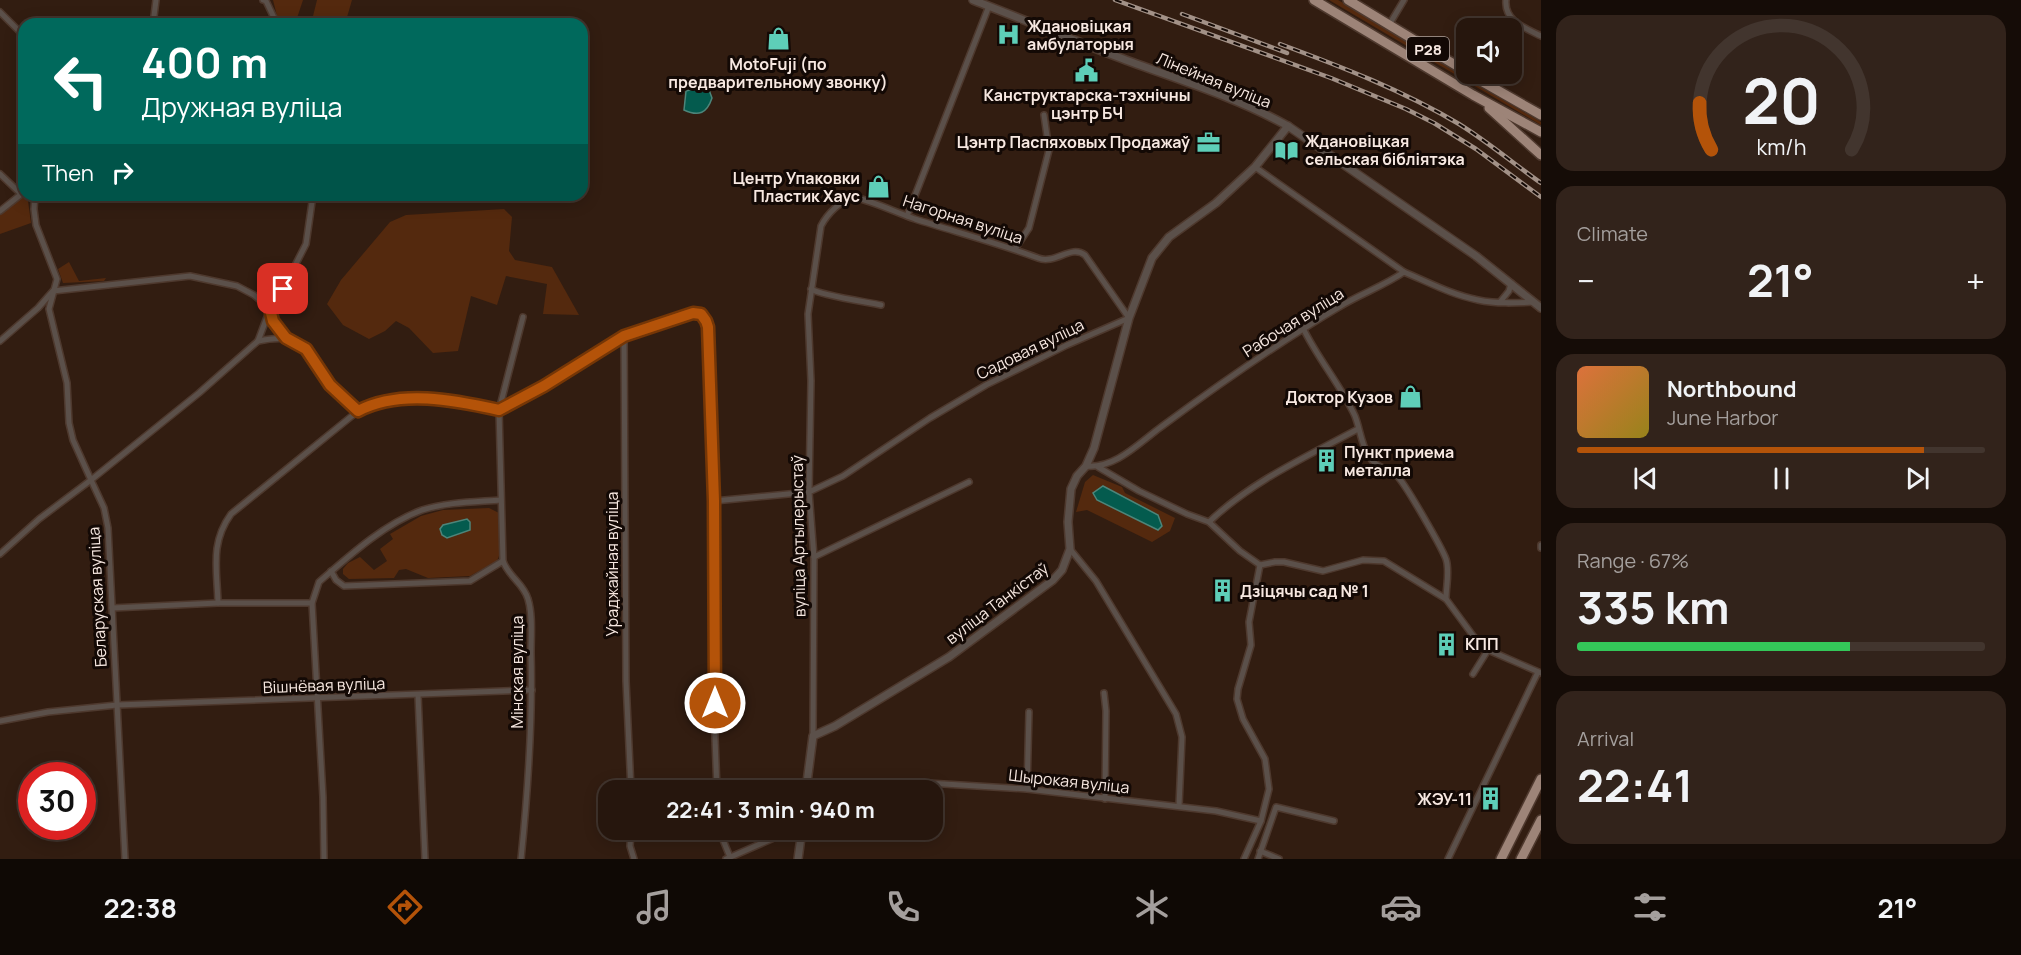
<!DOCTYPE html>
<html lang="en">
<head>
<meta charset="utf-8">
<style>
	:root { --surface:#26160d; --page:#32231b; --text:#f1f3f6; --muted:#a49f9d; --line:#42352e; --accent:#b45309 }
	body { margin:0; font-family:Manrope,sans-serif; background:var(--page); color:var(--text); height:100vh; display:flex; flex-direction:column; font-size:22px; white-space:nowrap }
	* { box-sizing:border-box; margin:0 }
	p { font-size:20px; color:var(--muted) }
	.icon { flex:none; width:33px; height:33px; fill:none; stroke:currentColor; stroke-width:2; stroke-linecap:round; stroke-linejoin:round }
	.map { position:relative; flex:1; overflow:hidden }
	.drawer { display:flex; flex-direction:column; gap:15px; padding:15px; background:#150c07; width:480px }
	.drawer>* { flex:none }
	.hud { position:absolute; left:18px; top:18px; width:570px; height:183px; border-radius:18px; box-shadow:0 3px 15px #0003,0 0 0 2px var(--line); background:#00695c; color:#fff; overflow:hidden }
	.tools { position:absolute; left:1456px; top:18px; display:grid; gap:12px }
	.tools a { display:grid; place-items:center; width:66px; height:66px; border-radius:12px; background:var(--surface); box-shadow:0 3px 15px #0003,0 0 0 2px var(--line); font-size:30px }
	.speed { position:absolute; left:18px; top:762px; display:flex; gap:12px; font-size:30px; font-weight:700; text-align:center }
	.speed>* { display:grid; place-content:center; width:78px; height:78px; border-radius:50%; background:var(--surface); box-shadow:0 3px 15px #0003,0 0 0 2px var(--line); line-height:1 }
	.speed .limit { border:9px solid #d22; background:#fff; color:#111 }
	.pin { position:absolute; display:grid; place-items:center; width:51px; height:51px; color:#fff; margin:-26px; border-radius:12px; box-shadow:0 3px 9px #0006 }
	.me { position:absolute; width:66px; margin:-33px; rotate:0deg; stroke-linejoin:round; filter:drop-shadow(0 0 4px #0008) }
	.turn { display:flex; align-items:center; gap:21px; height:126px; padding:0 24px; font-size:27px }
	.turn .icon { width:78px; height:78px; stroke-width:2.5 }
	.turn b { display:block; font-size:42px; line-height:51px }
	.then { display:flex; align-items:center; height:57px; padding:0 24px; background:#0003; gap:12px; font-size:22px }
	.big { font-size:45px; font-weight:700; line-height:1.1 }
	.drawer .widget { flex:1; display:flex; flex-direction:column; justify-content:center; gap:9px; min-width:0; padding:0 21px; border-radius:18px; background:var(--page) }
	.drawer .dial { align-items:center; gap:0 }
	.dial svg { height:156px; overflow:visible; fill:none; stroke:var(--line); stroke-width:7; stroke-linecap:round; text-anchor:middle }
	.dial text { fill:var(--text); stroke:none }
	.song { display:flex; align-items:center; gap:18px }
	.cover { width:72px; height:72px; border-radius:9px; background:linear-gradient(135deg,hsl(20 70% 55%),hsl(50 70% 35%)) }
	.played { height:6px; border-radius:3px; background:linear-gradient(90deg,var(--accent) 85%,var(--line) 85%) }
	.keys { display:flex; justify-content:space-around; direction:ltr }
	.heat { display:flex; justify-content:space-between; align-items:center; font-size:33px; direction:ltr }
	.charge { height:9px; border-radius:4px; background:linear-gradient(90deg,#34c759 67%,var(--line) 0) }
	.trip { position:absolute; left:598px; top:780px; width:345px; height:60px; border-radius:18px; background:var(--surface); box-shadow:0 3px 15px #0003,0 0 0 2px var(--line); font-weight:700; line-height:60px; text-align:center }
	.tabs { display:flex; height:96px; justify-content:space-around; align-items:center; background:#0f0905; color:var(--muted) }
	.tabs .icon { width:42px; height:42px }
	.tabs .on { color:var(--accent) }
	.tabs b { font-size:27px; color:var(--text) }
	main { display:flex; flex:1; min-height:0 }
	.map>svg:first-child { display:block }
	.green { fill:#54290e }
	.water { fill:#045b4e; stroke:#4d857a; stroke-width:1.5 }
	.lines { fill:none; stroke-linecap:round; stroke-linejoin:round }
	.minor-casing { stroke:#4e392e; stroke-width:8 }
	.tertiary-casing { stroke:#4e392e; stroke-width:10 }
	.trunk-casing { stroke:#4e392e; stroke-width:12 }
	.minor { stroke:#5b504a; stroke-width:5 }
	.tertiary { stroke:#5b504a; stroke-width:7 }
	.trunk { stroke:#9d8478; stroke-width:9 }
	.rail-casing { stroke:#a29187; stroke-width:4.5 }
	.rail { stroke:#130905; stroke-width:2; stroke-dasharray:7; stroke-linecap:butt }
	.route-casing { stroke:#753606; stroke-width:15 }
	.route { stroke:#b45309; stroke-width:10 }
	.labels { text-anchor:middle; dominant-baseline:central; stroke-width:6; stroke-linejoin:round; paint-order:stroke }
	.shield { fill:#130905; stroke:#b3a59f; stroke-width:1.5 }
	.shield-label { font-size:15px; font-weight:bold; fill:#f7e8e1 }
	.poi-label { font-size:16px; font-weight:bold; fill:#f7e8e1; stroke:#130905; text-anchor:start }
	.street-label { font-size:16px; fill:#f7e8e1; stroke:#130905 }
</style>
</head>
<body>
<main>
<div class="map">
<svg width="1541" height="859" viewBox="0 0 1541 859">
	<rect width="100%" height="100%" fill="#321d11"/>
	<!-- green -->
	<g class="green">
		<path d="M 273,0 L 303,0 L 295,24 L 279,24 Z"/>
		<path d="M 317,0 L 352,0 L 345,24 L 311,24 Z"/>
		<path d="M 1329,0 L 1338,0 L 1364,15 L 1454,71 L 1541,122 L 1541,125 Z"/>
		<path d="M 23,197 L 28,201 L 31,223 L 0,234 L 0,215 Z"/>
		<path d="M 504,209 L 512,217 L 509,251 L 515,260 L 552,267 L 579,315 L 543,314 L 547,284 L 506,276 L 497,305 L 471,296 L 458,351 L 433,353 L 409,328 L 396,321 L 385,331 L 369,339 L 343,325 L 327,304 L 341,280 L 390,222 L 406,215 Z"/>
		<path d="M 69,262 L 79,281 L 106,278 L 104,281 L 63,283 L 58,269 Z"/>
		<path d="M 1093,475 L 1122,487 L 1125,493 L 1175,518 L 1170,531 L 1152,542 L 1087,510 L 1076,512 L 1085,482 Z"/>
		<path d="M 489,508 L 499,513 L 499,556 L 497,561 L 470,576 L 428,578 L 406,569 L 399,570 L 394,578 L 349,579 L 343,574 L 343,569 L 348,563 L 360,557 L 374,570 L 387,561 L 380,549 L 393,539 L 390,534 L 421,516 L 443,510 Z"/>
	</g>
	<!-- water -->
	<g class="water">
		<path d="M 697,88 L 709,90 L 712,98 C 707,113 699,117 684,110 L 686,91 Z"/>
		<path d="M 1103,486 L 1158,515 L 1162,526 L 1158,530 L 1097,500 L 1093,493 Z"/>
		<path d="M 467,519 L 470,522 L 470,530 L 447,538 L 442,535 L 440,529 L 443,525 Z"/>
	</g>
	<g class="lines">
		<defs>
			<g id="minor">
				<path d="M 263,0 L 266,1 L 277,24"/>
				<path d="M 1506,0 C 1504,21 1525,28 1541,36"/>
				<path d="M 0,12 L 24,36"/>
				<path d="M 153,24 L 156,0"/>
				<path d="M 1389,25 L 1404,0"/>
				<path d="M 1255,167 L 1404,272"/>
				<path d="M 0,174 L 21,194"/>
				<path d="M 0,211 L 24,192"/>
				<path d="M 907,216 L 989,6"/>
				<path d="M 1015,249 L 1029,228 L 1049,150 L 1044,115"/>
				<path d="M 811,289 C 819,295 867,302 881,305"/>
				<path d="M 1500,302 L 1509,291 L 1511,283"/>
				<path d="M 270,310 L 273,321 L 286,338"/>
				<path d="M 1304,330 C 1319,360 1341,386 1355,416 C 1360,429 1361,443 1368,455 C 1377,469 1386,467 1397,476 C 1405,483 1442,548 1446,559 C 1450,571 1446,586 1446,599"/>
				<path d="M 624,336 L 626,681 L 631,790"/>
				<path d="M 0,341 L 38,308 L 53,291 L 190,276 L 237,286 L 254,295 L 270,309"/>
				<path d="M 258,341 C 310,330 303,355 330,385 C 339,395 349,402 358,411 C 401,389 454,400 499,410 L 544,386 L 624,336 L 693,313 L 701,314 L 706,321 L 708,327 L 714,501 L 715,738 L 717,790"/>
				<path d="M 1086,466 C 1115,469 1139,443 1161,427 C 1218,385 1278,343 1339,307 C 1360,294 1384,286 1404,272 C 1428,282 1452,295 1478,300 C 1496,304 1516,303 1534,302"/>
				<path d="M 1098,467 L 1139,491 L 1187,514 L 1209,522 L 1240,551 L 1260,565"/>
				<path d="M 714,501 L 809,492 L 843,476 L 930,418 L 986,385 L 1067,345 L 1129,318 L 1085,255 C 1071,244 1055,265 1038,258 C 998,243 956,232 915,219 C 895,212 875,202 854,197 C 842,199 827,214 821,226 L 808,314 L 811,381 L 809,492 L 814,557 L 813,736"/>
				<path d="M 1209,522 C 1252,481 1306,457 1358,429"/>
				<path d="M 1541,545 L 1541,548"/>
				<path d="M 1070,549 L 1096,581 L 1176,714 L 1182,737 L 1179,806"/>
				<path d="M 0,554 L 39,519 L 91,480 L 73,440 L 69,423 L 67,383 L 49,309 L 57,279 L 36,225 L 34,209 L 35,195"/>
				<path d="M 814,557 L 969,482"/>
				<path d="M 1260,565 L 1275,562 L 1284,562 L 1323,571 L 1363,560 L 1384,561 L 1446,599 L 1474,637 L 1488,650 L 1541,673"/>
				<path d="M 331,571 L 336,580 L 344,586 L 470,581 L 503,561"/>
				<path d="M 218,603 C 217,569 210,543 231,514 L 358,411"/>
				<path d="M 112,608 L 218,603 L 312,603"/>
				<path d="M 1473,674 L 1488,650"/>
				<path d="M 1104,693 L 1106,711 L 1105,799"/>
				<path d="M 418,695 L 425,859"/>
				<path d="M 0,721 L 48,712 L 117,705 L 532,690"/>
				<path d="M 1027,789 L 1029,712"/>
				<path d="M 874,790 L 891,784 L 911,782 L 1027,789 L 1216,811 L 1261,821"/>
				<path d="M 631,830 L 630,846 L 634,859"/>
				<path d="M 719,830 L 730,857"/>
				<path d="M 1260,851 L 1279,859"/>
				<path d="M 125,859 L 108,528 L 104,508 L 91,480 L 199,393 L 258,341 L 270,309 L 283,289 L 306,244 L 313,195"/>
				<path d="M 324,859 L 323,797 L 312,603 L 319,582 C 350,555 384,524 422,510 C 447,502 475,502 501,500"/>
				<path d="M 521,859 C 528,790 533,722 531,653 C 531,636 533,615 528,599 C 524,584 508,576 503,561 L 499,410 L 523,317"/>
				<path d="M 726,859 L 792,830"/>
				<path d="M 1244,859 L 1261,821 L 1269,789 L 1265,759 L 1243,719 L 1237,699 L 1238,689 L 1251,645 L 1249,622 L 1260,565"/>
				<path d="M 1258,859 L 1276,807 L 1334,821"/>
				<path d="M 1448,859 L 1538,672"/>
			</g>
			<g id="tertiary">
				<path d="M 973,0 C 1022,19 1070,39 1118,57 C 1176,79 1234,96 1288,126 L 1476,256 L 1541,308"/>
				<path d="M 806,790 L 813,736 L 835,726 L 949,657 L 1053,580 L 1062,570 L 1070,549 L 1068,522 L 1071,489 L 1077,476 L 1086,466 L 1094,448 L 1129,318 L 1152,258 L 1169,237 L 1216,203 L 1255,167 L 1288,126"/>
				<path d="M 798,859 L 802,830"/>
			</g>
			<g id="trunk">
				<path d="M 1314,0 L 1473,95 L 1541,132"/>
				<path d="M 1348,0 L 1467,72"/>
				<path d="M 1469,74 L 1541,115"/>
				<path d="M 1489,108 L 1541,155"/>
				<path d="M 1501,859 L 1541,779"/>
				<path d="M 1521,859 L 1541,820"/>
			</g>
		</defs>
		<!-- minor casing -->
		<use href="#minor" class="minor-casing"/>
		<!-- tertiary casing -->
		<use href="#tertiary" class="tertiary-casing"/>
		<!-- trunk casing -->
		<use href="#trunk" class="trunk-casing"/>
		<!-- minor -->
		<use href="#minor" class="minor"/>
		<!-- tertiary -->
		<use href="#tertiary" class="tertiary"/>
		<!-- trunk -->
		<use href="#trunk" class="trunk"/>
		<defs>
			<g id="rail">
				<path d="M 1115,0 L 1331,78 L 1406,109 L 1434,123 L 1476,149 L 1541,197"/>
				<path d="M 1182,14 L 1287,53"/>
				<path d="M 1280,44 C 1342,67 1402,90 1459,124 C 1488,142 1514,164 1541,183"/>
			</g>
		</defs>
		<!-- rail casing -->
		<use href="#rail" class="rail-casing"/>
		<!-- rail -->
		<use href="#rail" class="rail"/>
	</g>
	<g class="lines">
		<defs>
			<path id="route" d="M 283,289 L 270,309 L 273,321 L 286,338 L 306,349 L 330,385 L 358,411 C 400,389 454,400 499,410 L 544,386 L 624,336 L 693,313 L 701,314 L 706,321 L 708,327 L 714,501 L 715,703"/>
		</defs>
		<!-- route casing -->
		<use href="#route" class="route-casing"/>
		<!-- route -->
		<use href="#route" class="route"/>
	</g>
	<!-- icons -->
	<defs>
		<symbol id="hospital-bare" viewBox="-9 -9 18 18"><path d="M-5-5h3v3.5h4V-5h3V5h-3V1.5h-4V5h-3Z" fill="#5eceb8" stroke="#130905" stroke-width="2.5" paint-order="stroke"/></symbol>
		<symbol id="shop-bare" viewBox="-9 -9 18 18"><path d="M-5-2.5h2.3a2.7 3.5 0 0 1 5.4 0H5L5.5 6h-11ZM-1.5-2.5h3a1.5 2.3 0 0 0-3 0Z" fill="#5eceb8" stroke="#130905" stroke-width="2.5" paint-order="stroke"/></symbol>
		<symbol id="civic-bare" viewBox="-9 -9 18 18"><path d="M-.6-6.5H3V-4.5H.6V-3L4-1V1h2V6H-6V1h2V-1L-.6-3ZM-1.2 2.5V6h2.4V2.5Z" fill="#5eceb8" stroke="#130905" stroke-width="2.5" paint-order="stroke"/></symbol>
		<symbol id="office-bare" viewBox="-9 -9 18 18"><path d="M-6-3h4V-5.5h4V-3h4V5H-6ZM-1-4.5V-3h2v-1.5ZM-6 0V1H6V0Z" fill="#5eceb8" stroke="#130905" stroke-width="2.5" paint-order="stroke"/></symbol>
		<symbol id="library-bare" viewBox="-9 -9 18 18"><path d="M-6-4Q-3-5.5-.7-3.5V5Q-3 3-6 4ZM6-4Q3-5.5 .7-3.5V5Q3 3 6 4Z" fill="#5eceb8" stroke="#130905" stroke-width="2.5" paint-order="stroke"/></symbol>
		<symbol id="building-bare" viewBox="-9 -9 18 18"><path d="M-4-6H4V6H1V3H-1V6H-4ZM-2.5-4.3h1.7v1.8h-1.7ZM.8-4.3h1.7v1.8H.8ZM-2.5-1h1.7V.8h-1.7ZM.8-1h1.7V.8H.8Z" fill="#5eceb8" stroke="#130905" stroke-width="2.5" paint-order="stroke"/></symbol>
	</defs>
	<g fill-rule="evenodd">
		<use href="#hospital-bare" x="992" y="18" width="33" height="33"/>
		<use href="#shop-bare" x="762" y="22" width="33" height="33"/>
		<use href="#civic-bare" x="1070" y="54" width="33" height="33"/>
		<use href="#office-bare" x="1192" y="126" width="33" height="33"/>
		<use href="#library-bare" x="1270" y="134" width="33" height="33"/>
		<use href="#shop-bare" x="862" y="170" width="33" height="33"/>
		<use href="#shop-bare" x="1394" y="380" width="33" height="33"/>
		<use href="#building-bare" x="1310" y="444" width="33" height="33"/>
		<use href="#building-bare" x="1206" y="574" width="33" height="33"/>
		<use href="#building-bare" x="1430" y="628" width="33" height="33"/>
		<use href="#building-bare" x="1474" y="782" width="33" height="33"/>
	</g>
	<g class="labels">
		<!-- shield labels -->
		<rect class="shield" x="1407" y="37" width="42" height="24" rx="4.5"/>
		<g class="shield-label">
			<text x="1428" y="49">Р28</text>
		</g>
		<!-- poi labels -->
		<g class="poi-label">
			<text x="1027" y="26">Ждановіцкая<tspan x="1027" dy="18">амбулаторыя</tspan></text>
			<text x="778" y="64" text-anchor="middle">MotoFuji (по<tspan x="778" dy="18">предварительному звонку)</tspan></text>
			<text x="1087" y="95" text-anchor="middle">Канструктарска-тэхнічны<tspan x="1087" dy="18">цэнтр БЧ</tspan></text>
			<text x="1305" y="141">Ждановіцкая<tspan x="1305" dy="18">сельская бібліятэка</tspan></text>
			<text x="1190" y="142" text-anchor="end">Цэнтр Паспяховых Продажаў</text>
			<text x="860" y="178" text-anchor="end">Центр Упаковки<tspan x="860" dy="18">Пластик Хаус</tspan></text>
			<text x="1393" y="397" text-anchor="end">Доктор Кузов</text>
			<text x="1344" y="452">Пункт приема<tspan x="1344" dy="18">металла</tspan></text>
			<text x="1240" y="591">Дзіцячы сад № 1</text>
			<text x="1465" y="644">КПП</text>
			<text x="1472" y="799" text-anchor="end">ЖЭУ-11</text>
		</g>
		<!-- street labels -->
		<g class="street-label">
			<text transform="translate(1214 80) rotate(22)">Лінейная вуліца</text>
			<text transform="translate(963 219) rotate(18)">Нагорная вуліца</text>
			<text transform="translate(1293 322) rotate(-32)">Рабочая вуліца</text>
			<text transform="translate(1030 349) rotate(-26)">Садовая вуліца</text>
			<text transform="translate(798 536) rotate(-91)">вуліца Артылерыстаў</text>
			<text transform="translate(612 564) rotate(-90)">Ураджайная вуліца</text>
			<text transform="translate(97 597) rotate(-93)">Беларуская вуліца</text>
			<text transform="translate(997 603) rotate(-37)">вуліца Танкістаў</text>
			<text transform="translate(517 672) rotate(-90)">Мінская вуліца</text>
			<text transform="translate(324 685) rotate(-2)">Вішнёвая вуліца</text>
			<text transform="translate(1069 781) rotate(6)">Шырокая вуліца</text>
		</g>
	</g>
</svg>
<div class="tools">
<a><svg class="icon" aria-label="sound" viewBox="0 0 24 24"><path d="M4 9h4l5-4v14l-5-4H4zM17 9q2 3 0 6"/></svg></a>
</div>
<div class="speed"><div class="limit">30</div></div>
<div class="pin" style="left:283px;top:289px;background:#d93025"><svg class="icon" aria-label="arrive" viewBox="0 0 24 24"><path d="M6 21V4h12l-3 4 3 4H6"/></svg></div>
<svg class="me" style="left:715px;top:703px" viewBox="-20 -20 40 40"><circle r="17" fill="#b45309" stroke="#fff" stroke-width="3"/><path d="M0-11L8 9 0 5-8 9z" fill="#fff"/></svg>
<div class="trip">22:41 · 3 min · 940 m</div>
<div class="hud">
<div class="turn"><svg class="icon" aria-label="left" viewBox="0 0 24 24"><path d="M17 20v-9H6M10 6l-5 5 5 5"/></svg><div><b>400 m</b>Дружная вуліца</div></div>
<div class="then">Then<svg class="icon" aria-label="right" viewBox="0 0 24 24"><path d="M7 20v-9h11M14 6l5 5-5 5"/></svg></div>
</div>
</div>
<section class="drawer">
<div class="widget dial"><svg viewBox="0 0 100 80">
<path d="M14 69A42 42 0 1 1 86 69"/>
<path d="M14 69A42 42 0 0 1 8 45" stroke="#b45309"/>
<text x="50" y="56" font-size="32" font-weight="700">20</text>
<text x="50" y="72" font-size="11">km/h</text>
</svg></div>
<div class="widget"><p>Climate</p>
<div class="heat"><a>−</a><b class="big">21°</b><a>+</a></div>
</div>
<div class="widget">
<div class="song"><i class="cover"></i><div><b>Northbound</b><p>June Harbor</p></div></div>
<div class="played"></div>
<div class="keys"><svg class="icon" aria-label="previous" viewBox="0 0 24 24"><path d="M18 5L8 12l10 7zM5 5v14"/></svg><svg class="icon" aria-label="pause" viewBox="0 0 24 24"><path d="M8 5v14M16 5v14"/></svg><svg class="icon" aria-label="next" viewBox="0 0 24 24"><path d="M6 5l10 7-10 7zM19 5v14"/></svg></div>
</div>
<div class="widget"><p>Range · 67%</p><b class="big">335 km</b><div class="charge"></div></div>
<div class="widget"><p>Arrival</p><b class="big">22:41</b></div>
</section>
</main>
<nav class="tabs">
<b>22:38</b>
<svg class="icon on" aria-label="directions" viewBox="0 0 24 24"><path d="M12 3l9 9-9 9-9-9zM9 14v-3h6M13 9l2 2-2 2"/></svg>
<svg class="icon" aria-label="music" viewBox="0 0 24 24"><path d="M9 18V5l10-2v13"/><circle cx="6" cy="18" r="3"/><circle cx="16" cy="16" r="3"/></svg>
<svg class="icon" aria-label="phone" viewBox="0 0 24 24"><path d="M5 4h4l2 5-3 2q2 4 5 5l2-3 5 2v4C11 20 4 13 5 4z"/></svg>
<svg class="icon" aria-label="climate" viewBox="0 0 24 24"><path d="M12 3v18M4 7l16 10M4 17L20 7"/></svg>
<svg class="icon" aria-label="car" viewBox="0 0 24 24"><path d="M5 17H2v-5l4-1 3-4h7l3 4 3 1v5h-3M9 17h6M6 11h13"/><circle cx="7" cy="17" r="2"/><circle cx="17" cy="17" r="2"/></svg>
<svg class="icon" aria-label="filters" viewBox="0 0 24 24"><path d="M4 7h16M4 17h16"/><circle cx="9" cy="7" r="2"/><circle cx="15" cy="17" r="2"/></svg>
<b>21°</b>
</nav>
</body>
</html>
